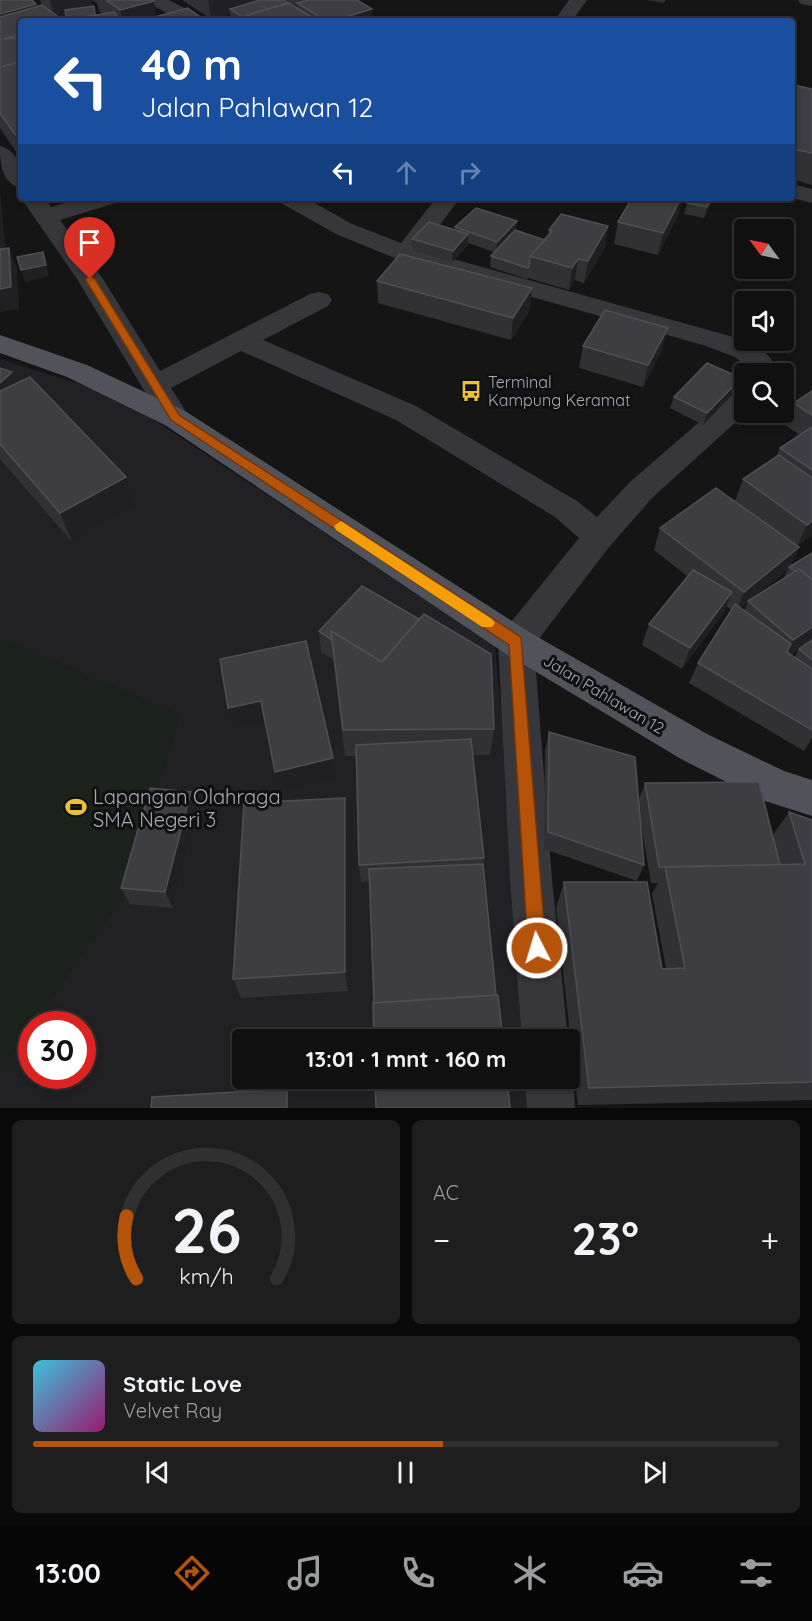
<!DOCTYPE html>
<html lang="id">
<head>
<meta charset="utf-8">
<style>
	:root { --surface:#101010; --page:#1e1e1e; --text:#f1f3f6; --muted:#9c9d9f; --line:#303030; --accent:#b45309 }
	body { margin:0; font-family:Quicksand,sans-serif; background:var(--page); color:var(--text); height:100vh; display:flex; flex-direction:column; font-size:22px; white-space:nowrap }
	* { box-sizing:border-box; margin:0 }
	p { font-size:20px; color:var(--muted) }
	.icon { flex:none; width:33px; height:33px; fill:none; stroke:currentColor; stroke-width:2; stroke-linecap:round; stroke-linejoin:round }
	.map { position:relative; height:1108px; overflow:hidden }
	.sheet { display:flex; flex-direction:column; gap:12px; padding:12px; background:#090909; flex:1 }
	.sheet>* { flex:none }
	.hud { position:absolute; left:18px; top:18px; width:777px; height:183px; border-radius:6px; box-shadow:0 3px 9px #0003,0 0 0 2px var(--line); background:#1a4fa0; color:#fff; overflow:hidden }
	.needle { width:39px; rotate:303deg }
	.buttons { position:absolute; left:734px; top:219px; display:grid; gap:12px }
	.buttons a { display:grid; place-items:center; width:60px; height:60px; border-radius:6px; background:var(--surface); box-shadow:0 3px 9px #0003,0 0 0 2px var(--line); font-size:30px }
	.speed { position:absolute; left:18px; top:1011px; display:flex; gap:12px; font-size:30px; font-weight:700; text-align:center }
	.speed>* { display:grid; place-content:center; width:78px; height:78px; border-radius:50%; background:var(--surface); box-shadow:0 3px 9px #0003,0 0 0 2px var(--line); line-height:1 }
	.speed .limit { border:9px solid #d22; background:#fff; color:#111 }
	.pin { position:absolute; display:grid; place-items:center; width:51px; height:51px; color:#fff; margin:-62px -26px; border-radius:50% 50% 50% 0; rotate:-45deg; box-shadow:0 0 6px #0007 }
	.pin .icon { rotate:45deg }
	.me { position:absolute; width:66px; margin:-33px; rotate:355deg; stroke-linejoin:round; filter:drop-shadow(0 0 4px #0008) }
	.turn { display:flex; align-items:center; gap:21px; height:126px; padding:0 24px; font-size:27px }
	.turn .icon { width:78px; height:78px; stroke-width:2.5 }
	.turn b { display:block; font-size:42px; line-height:51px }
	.lanes { display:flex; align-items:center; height:57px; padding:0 24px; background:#0003; justify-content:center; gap:30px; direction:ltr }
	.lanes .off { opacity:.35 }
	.big { font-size:45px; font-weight:800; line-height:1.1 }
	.sheet .card { flex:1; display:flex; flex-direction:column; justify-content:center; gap:9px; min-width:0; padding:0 21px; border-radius:9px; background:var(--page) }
	.sheet .dial { align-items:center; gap:0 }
	.dial svg { height:156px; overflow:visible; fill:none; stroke:var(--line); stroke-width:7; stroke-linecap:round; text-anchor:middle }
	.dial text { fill:var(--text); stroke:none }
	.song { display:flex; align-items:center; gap:18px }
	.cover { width:72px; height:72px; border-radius:9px; background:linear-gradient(135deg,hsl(190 70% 55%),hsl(320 70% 35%)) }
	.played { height:6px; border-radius:3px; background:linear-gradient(90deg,var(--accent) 55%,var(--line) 55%) }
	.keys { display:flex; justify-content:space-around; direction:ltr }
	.heat { display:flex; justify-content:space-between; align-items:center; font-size:33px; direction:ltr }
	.sheet .tiles { flex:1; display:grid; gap:12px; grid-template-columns:1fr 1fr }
	.card:last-child { grid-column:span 2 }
	.trip { position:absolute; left:232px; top:1029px; width:348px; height:60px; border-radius:6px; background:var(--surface); box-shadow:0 3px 9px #0003,0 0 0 2px var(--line); font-weight:800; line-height:60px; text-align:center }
	.tabs { display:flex; height:96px; justify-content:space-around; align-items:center; background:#060606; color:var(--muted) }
	.tabs .icon { width:42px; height:42px }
	.tabs .selected { color:var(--accent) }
	.tabs b { font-size:27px; color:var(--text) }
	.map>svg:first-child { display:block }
	.built { fill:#212123; fill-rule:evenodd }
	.green { fill:#1b211c }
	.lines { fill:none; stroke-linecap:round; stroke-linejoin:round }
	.minor { fill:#36363b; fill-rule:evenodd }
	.major { fill:#52535a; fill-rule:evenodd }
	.wall { fill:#313134; fill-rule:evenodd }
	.shaded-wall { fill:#202022 }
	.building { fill:#3e3e42; stroke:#4e4f54; stroke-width:1.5 }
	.route { fill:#b45309; stroke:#753606; stroke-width:1.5 }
	.slow { fill:#f59e0b }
	.labels { text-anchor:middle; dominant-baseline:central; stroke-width:6; stroke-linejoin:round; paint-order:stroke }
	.poi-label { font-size:16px; fill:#a7aab6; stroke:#101011; text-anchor:start }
	.street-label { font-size:16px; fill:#a7aab6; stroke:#101011 }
	.near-poi-label { font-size:20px; fill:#a7aab6; stroke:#101011; text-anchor:start }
</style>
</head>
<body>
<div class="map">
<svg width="812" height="1108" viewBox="0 0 812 1108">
	<rect width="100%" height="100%" fill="#151516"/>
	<!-- built -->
	<path class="built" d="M 0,359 L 118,396 L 495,646 L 533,1039 L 243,1040 L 243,1078 L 537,1079 L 540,1108 L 0,1108 ZM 32,1024 L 82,1024 L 82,1076 L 32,1076 Z"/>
	<!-- green -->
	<path class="green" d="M 0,638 L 181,715 L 122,899 L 0,1072 Z"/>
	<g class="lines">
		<!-- minor -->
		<g class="minor">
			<path d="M 147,0 L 169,0 L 202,17 L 205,21 L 182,21 L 150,4 Z"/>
			<path d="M 569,0 L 587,0 L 572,21 L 554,21 Z"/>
			<path d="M 798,0 L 812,0 L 812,6 L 801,4 Z"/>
			<path d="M 0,146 C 20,151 21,171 21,188 C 1,183 0,164 0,146 Z"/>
			<path d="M 792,184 L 812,189 L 812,203 L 792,198 Z"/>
			<path d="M 21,198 L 45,198 L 51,207 L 83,198 L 120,198 L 116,203 L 60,220 L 103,279 L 160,371 L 310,294 L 319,292 L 328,294 L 332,300 L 328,306 L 263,340 L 416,406 L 577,501 L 597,517 L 631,481 L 734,392 L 744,389 L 744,412 L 747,412 L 653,497 L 610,546 L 534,645 L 552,879 L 568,1040 L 522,1040 L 510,879 L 498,642 L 503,632 L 579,538 L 555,517 L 396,420 L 241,351 L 171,388 L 190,418 L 185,425 L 175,428 L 165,425 L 77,279 Z"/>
			<path d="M 277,198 L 306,198 L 352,224 L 401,243 L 436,198 L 460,198 L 421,250 L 737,338 C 753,344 775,353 776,374 L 748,374 L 748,367 L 735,357 L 703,345 L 397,259 L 336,234 L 281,203 Z"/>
			<path d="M 570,1071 L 573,1078 L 575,1108 L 527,1108 L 525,1078 L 570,1078 Z"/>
		</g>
		<!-- major -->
		<path class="major" d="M 0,335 L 87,365 L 185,411 L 529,632 L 709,735 L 784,771 L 812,780 L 812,816 L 762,800 L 681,759 L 503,652 L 165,425 L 67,377 L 0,353 Z"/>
	</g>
	<!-- wall -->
	<g class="wall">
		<path d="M 0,0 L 37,6 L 42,5 L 40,0 L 91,0 L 96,15 L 103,14 L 99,11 L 97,3 L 92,0 L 153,0 L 156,17 L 206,21 L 67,21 L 66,16 L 21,21 L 21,159 L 0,128 Z"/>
		<path d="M 182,0 L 283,0 L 298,8 L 297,6 L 284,0 L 357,0 L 372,21 L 234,21 L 231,19 L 230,14 L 211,19 Z"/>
		<path d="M 647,0 L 666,0 L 664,3 Z"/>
		<path d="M 792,87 L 812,89 L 812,185 L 792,179 Z"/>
		<path d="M 689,198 L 714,198 L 704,218 L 684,214 L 687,203 Z"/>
		<path d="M 679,213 L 658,255 L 614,244 L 618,222 Z"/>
		<path d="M 608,226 L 605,247 L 584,283 L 575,280 L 569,290 L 528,278 L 527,279 L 490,267 L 491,256 L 494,252 L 468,243 L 468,245 L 452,262 L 412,250 L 412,239 L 455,230 L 455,227 L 516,230 L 545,240 L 548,236 L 549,230 Z"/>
		<path d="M 377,281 L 530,310 L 511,340 L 378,303 Z"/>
		<path d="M 583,346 L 662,350 L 643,387 L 579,368 Z"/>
		<path d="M 0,368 L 16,384 L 135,507 L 72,542 L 0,459 Z"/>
		<path d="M 737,390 L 703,425 L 670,408 L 674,397 Z"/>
		<path d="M 812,391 L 812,535 L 797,546 L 799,547 L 791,565 L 812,553 L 812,738 L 804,751 L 689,683 L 698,663 L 731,610 L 726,606 L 724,612 L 682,669 L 642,645 L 649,624 L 687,576 L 654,550 L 660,528 L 772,528 L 735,501 L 743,479 L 776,457 L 780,448 L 800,435 L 785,425 L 794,403 ZM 787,570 L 784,578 L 751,599 ZM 748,602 L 744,611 L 740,608 ZM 805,645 L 799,649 L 795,657 L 791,655 Z"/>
		<path d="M 319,631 L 494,729 L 490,755 L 473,755 L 484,858 L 483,865 L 496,995 L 503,1040 L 370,881 L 361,882 L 359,865 L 356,756 L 345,756 L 333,659 L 321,652 Z"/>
		<path d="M 549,732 L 639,799 L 645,783 L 772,836 L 789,812 L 812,820 L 812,1100 L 578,1105 L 556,908 L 564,882 L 662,969 L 666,968 L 652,894 L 658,883 L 651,883 L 640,818 L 644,865 L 637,881 L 544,849 L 545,751 Z"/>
		<path d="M 345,798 L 347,823 L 348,991 L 241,998 L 233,979 Z"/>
		<path d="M 198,810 L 173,908 L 130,904 L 121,888 Z"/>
	</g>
	<!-- shaded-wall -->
	<g class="shaded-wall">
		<path d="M 50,0 L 91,0 L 93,10 L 55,19 Z"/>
		<path d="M 208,0 L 263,0 L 230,9 L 230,14 L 211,19 Z"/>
		<path d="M 154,1 L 157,20 L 152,21 L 122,21 L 120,10 Z"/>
		<path d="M 36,4 L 41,21 L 0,34 L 0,14 Z"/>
		<path d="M 372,9 L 372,21 L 332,21 Z"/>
		<path d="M 21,34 L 21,55 L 4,39 Z"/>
		<path d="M 21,134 L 21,154 L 15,135 Z"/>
		<path d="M 0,189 L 7,267 L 0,268 Z"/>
		<path d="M 681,198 L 683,198 L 679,213 L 658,255 L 663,233 Z"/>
		<path d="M 711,198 L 714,198 L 704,218 L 707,207 Z"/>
		<path d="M 517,221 L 516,232 L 496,253 L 497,242 Z"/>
		<path d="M 608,226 L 605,247 L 584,283 L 588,261 Z"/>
		<path d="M 468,234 L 468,245 L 452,262 L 453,251 Z"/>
		<path d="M 9,248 L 17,269 L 19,309 L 0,312 L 0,289 Z"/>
		<path d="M 43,252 L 49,276 L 25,282 L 21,270 Z"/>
		<path d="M 578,259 L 575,280 L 569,290 L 572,268 Z"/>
		<path d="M 532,288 L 530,310 L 511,340 L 513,318 Z"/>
		<path d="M 668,328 L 662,350 L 643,387 L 648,365 Z"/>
		<path d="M 12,372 L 20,394 L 0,413 L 0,383 Z"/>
		<path d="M 741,378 L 737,390 L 703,425 L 707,413 Z"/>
		<path d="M 126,477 L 135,507 L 72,542 L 60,513 Z"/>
		<path d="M 812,521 L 812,535 L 797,546 L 807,525 Z"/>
		<path d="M 799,547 L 790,567 L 789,567 L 787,570 L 735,613 L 744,592 Z"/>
		<path d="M 732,592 L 724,612 L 682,669 L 690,648 Z"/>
		<path d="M 812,627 L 812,640 L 783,660 L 793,640 Z"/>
		<path d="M 261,701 L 265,720 L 233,727 L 228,708 Z"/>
		<path d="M 333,758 L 335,777 L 279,790 L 275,772 Z"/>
		<path d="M 191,792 L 198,810 L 173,908 L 165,892 Z"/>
		<path d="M 345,798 L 347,823 L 348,991 L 345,972 Z"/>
		<path d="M 287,1089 L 292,1100 L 291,1108 L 287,1108 Z"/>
	</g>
	<!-- building -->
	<g class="building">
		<path d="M 0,0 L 32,0 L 36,4 L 0,14 Z"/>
		<path d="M 106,0 L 153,0 L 154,1 L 120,10 Z"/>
		<path d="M 260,0 L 283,0 L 288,3 L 247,15 L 248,21 L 235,21 L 245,16 L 242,17 L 230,9 Z"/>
		<path d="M 309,0 L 357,0 L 372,9 L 332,21 L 326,21 L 297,3 Z"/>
		<path d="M 289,3 L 318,21 L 256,21 L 247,15 Z"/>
		<path d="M 42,5 L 64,21 L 21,21 L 21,34 L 4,39 L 21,37 L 21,62 L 0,67 L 0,17 Z"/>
		<path d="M 94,6 L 95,15 L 67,21 L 65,10 Z"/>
		<path d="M 188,8 L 206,21 L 140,21 Z"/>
		<path d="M 114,12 L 120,21 L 68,21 L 68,20 Z"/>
		<path d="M 462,19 L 473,21 L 460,21 Z"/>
		<path d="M 21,62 L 21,134 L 15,135 L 0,113 L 0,67 Z"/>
		<path d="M 793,85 L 812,89 L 812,153 L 792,149 L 792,87 Z"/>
		<path d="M 632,198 L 681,198 L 663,233 L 618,222 Z"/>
		<path d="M 689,198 L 711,198 L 707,207 L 687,203 Z"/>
		<path d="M 476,208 L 517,221 L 497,242 L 455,227 Z"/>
		<path d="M 561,214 L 608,226 L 588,261 L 578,259 L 572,268 L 530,256 L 552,231 L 549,230 Z"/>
		<path d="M 429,222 L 468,234 L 453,251 L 412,239 Z"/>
		<path d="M 515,230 L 545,240 L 530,256 L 529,266 L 528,268 L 491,256 Z"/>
		<path d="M 9,248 L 11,287 L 0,289 L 0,249 Z"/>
		<path d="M 43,252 L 46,265 L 21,270 L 17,257 Z"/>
		<path d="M 400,254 L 532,288 L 513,318 L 377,281 Z"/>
		<path d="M 605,310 L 668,328 L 648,365 L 583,346 Z"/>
		<path d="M 707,363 L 741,378 L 707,413 L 674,397 Z"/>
		<path d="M 0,368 L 12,372 L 0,383 Z"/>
		<path d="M 30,377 L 126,477 L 60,513 L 0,444 L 0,391 Z"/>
		<path d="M 812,391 L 812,415 L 794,403 Z"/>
		<path d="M 812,427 L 812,470 L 780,448 Z"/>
		<path d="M 779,455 L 812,478 L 812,521 L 807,525 L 743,479 Z"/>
		<path d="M 716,488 L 799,547 L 744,592 L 660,528 Z"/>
		<path d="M 812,553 L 812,580 L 799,569 L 795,571 L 789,567 Z"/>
		<path d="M 799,569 L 812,580 L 812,627 L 793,640 L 748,601 Z"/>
		<path d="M 693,570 L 732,592 L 690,648 L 649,624 Z"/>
		<path d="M 362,586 L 419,619 L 382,662 L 331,631 L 331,639 L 319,631 Z"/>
		<path d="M 735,604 L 791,644 L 787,652 L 812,669 L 812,730 L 698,663 Z"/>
		<path d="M 424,614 L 491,654 L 494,729 L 343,730 L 331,631 L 382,662 Z"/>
		<path d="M 812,640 L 812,660 L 799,649 Z"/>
		<path d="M 306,641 L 333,758 L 275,772 L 261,701 L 228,708 L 220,659 Z"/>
		<path d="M 549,732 L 635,757 L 644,865 L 548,832 Z"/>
		<path d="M 471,739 L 484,858 L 359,865 L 356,745 Z"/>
		<path d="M 759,782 L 780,865 L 659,867 L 645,783 Z"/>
		<path d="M 150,788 L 191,792 L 165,892 L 121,888 Z"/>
		<path d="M 345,798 L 345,972 L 233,979 L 244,803 Z"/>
		<path d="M 789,812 L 812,820 L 812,1082 L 589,1088 L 564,882 L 647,882 L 662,969 L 685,968 L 665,867 L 805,864 Z"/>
		<path d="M 483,864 L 496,995 L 374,1003 L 369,869 Z"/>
		<path d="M 498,995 L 503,1040 L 374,1040 L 373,1003 Z"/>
		<path d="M 375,1078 L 507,1078 L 510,1108 L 376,1108 Z"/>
		<path d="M 287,1089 L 287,1108 L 151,1108 L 152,1097 Z"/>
	</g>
	<!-- route -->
	<path class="route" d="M 90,276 L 95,279 L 179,415 L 521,637 L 546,948 L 544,954 L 537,957 L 531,954 L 528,948 L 509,645 L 171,420 L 85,279 Z"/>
	<!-- slow -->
	<path class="slow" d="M 341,521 L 492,619 L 495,623 L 492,627 L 482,627 L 336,530 L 334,526 Z"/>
	<!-- icons -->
	<defs>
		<symbol id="bus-bare" viewBox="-9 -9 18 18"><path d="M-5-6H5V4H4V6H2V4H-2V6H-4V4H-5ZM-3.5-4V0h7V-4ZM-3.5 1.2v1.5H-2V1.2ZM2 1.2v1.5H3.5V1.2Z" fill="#ebc038" stroke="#101011" stroke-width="2.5" paint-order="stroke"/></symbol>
		<symbol id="stadium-bare" viewBox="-9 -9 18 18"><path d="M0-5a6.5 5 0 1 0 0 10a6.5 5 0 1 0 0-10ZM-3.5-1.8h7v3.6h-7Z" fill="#ebc038" stroke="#101011" stroke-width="2.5" paint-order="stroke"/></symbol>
	</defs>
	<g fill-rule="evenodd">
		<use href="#bus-bare" x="456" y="376" width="30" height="30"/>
		<use href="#stadium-bare" x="61" y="792" width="30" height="30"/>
	</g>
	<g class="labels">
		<!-- poi labels -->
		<g class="poi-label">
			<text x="488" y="382">Terminal<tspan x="488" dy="18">Kampung Keramat</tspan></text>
		</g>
		<!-- street labels -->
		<g class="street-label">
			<text transform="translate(604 694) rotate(31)">Jalan Pahlawan 12</text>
		</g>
		<!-- near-poi labels -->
		<g class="near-poi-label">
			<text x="93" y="796">Lapangan Olahraga<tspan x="93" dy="23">SMA Negeri 3</tspan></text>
		</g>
	</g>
</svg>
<div class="buttons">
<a><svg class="needle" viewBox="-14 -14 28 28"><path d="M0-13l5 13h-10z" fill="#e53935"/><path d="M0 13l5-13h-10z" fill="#9c9d9f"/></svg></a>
<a><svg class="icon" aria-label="sound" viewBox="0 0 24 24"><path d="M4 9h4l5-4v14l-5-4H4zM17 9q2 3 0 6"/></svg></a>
<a><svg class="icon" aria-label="search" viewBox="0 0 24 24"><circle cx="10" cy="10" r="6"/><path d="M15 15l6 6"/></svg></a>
</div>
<div class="speed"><div class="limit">30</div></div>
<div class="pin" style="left:90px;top:279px;background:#d93025"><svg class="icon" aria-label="arrive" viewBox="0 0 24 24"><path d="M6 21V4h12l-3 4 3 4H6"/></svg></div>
<svg class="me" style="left:537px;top:948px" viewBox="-20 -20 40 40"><circle r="17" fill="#b45309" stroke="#fff" stroke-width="3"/><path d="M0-11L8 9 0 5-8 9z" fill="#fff"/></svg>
<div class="trip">13:01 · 1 mnt · 160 m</div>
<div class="hud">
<div class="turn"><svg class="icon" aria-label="left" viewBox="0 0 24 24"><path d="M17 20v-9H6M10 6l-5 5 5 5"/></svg><div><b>40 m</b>Jalan Pahlawan 12</div></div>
<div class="lanes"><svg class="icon" aria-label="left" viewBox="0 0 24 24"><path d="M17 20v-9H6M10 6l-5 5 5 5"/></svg><svg class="icon off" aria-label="ahead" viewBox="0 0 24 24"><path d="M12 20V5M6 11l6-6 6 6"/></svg><svg class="icon off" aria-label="right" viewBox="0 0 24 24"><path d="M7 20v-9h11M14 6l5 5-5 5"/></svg></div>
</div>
</div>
<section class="sheet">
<div class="tiles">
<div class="card dial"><svg viewBox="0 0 100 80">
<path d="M14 69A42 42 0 1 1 86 69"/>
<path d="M14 69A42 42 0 0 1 9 37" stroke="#b45309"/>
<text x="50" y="56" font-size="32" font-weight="700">26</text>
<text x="50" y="72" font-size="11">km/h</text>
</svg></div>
<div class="card"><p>AC</p>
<div class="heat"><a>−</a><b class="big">23°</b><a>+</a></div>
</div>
<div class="card">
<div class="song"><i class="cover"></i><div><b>Static Love</b><p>Velvet Ray</p></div></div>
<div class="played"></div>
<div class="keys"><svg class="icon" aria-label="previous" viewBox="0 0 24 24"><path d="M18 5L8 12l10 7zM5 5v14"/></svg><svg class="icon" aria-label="pause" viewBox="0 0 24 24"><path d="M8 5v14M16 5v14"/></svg><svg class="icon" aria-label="next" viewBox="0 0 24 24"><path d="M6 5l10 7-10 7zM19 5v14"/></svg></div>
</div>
</div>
</section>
<nav class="tabs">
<b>13:00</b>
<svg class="icon selected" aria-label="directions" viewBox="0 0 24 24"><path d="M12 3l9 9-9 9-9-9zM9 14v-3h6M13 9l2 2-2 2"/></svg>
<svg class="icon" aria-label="music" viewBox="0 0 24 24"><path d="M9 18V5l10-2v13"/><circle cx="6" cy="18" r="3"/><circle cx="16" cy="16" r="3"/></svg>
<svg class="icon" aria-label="phone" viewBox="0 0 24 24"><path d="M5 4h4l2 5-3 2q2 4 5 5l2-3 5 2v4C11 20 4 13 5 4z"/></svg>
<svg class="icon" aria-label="climate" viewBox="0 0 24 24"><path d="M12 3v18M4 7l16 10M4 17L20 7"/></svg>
<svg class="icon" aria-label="car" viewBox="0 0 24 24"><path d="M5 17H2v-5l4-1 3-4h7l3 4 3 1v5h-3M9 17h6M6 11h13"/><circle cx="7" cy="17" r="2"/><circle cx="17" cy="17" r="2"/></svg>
<svg class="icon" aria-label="filters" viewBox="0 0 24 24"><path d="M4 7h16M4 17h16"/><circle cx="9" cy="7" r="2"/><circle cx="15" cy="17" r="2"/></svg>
</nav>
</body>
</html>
